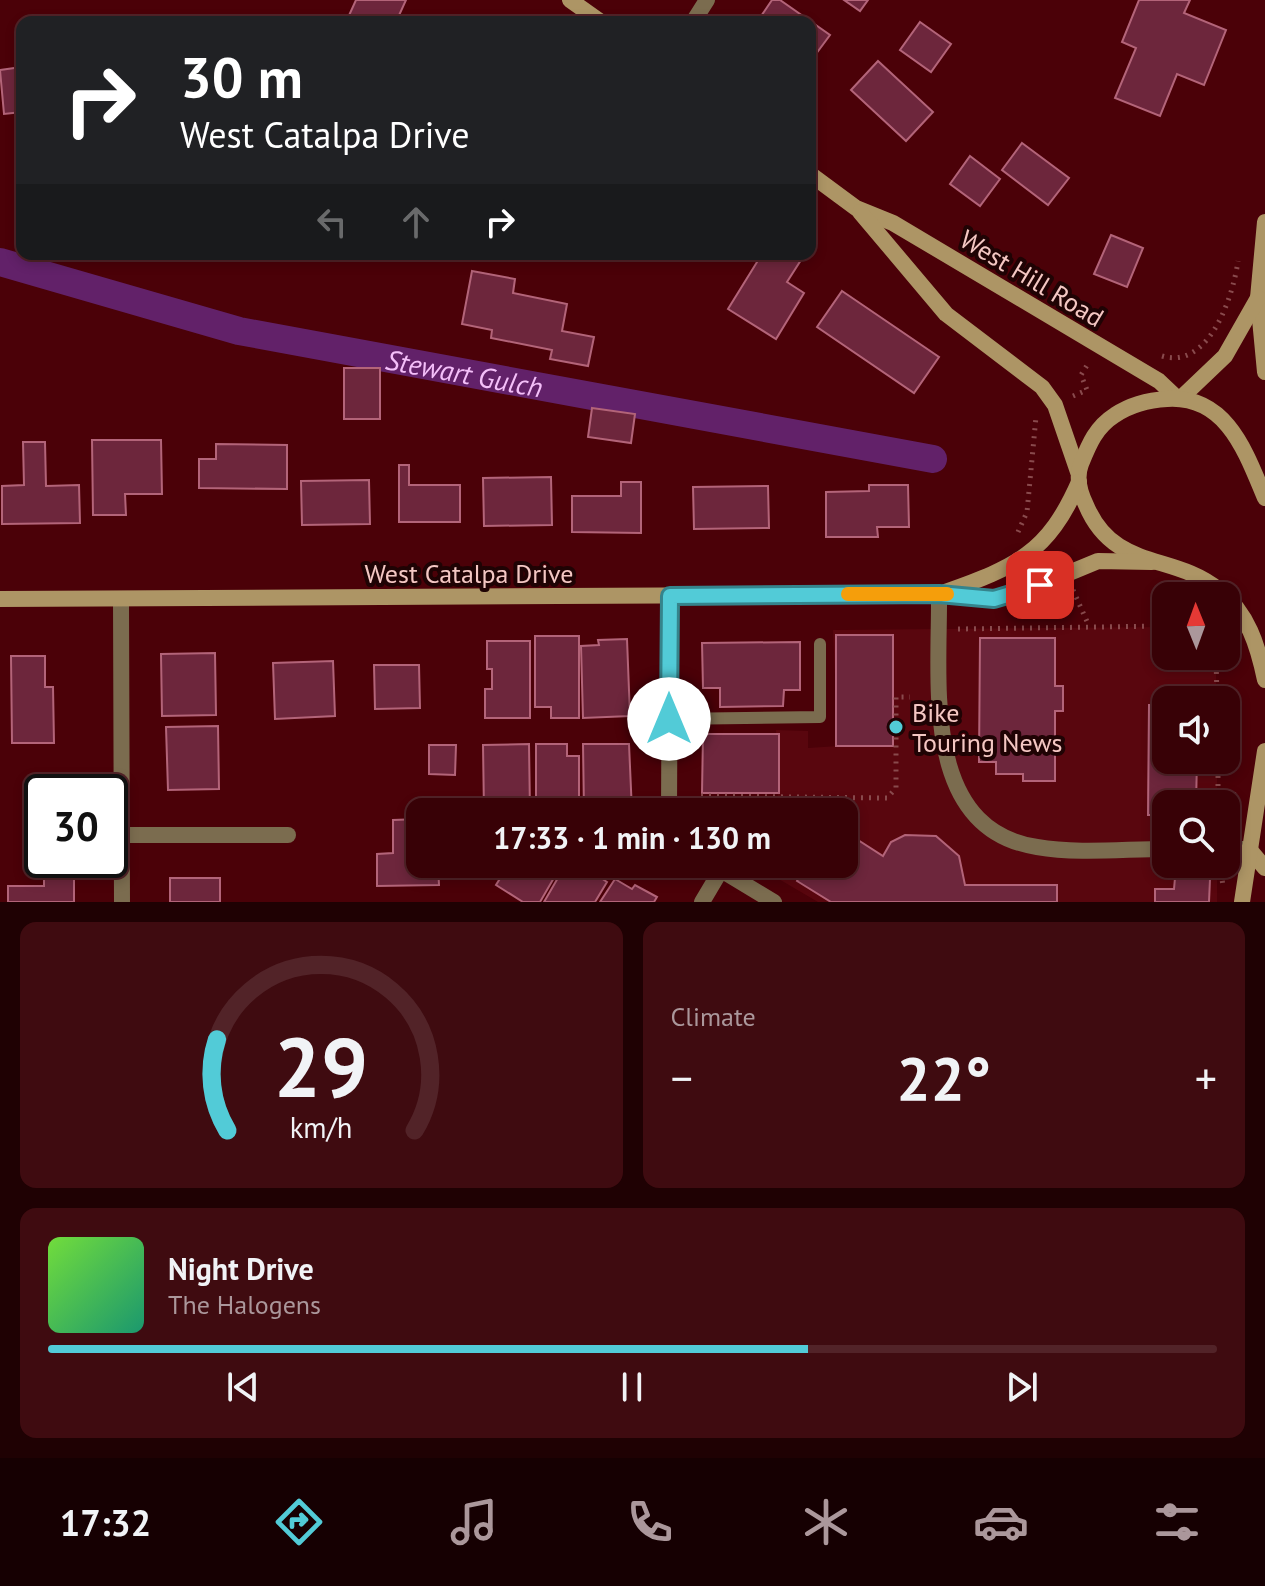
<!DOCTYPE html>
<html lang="en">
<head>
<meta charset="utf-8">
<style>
	:root { --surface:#380106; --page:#3f0b10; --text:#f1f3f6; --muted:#ab979b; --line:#522328; --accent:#52cbd7 }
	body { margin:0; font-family:"PT Sans",sans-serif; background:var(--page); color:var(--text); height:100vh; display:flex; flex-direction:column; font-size:30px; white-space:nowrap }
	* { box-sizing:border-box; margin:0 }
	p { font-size:26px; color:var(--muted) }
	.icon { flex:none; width:44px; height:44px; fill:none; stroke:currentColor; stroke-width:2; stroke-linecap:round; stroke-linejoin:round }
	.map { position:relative; height:902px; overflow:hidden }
	.sheet { display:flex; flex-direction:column; gap:20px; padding:20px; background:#1f0103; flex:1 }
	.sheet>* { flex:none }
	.banner { position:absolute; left:16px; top:16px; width:800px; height:244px; border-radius:16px; box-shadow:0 4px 12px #0003,0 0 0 2px var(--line); background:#202124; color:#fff; overflow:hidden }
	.needle { width:52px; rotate:359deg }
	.controls { position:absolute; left:1152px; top:582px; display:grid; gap:16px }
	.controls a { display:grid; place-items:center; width:88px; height:88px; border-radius:16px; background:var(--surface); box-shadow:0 4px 12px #0003,0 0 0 2px var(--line); font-size:40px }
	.speed { position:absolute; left:24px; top:774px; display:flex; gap:16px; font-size:40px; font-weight:700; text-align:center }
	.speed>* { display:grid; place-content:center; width:104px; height:104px; border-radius:50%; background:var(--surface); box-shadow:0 4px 12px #0003,0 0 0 2px var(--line); line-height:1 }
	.speed .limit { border:4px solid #111; border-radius:12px; background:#fff; color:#111 }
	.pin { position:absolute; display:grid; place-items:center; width:68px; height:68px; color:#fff; margin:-34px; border-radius:16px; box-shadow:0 4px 12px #0006 }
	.me { position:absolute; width:88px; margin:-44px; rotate:0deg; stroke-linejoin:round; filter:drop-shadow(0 0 6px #0008) }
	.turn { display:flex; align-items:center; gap:28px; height:168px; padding:0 32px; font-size:36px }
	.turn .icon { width:104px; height:104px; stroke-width:2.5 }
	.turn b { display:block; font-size:56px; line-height:68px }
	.lanes { display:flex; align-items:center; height:76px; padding:0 32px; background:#0003; justify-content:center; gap:40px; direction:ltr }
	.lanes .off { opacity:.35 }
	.big { font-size:60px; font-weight:800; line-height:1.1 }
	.sheet .widget { flex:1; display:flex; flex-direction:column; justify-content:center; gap:12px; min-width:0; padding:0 28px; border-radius:16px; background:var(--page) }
	.sheet .dial { align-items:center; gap:0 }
	.dial svg { height:208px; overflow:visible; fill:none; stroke:var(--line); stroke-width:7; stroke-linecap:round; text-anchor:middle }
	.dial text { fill:var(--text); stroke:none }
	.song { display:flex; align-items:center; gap:24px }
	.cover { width:96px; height:96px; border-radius:12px; background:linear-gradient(135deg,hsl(100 70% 55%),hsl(160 70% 35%)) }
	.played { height:8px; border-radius:4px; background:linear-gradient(90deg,var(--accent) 65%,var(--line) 65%) }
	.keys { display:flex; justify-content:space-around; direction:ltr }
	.heat { display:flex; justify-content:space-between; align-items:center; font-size:44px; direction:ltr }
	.sheet .tiles { flex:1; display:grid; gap:20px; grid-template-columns:1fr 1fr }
	.widget:last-child { grid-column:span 2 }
	.trip { position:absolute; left:406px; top:798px; width:452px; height:80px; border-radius:16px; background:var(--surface); box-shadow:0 4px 12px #0003,0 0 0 2px var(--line); font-weight:800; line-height:80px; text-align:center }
	.menu { display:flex; height:128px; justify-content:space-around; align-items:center; background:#160002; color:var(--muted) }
	.menu .icon { width:56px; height:56px }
	.menu .on { color:var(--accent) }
	.menu b { font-size:36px; color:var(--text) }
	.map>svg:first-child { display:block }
	.built { fill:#59060e }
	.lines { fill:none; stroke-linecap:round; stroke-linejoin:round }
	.canal { stroke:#622169; stroke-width:28 }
	.building { fill:#6d263c; stroke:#b36479; stroke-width:2 }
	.path { stroke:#894a4d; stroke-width:5; stroke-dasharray:2 6; stroke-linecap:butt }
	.lane { stroke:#7b6c4f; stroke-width:12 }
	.street { stroke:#7b6c4f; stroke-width:16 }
	.secondary { stroke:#ad9565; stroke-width:16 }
	.route-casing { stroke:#35848c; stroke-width:20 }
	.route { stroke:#52cbd7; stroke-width:14 }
	.slow { stroke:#f59e0b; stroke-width:14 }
	.poi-dot { fill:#52cbd7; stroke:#1f0304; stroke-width:3 }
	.labels { text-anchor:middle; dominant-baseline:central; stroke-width:8; stroke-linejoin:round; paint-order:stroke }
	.street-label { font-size:26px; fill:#f4c7c3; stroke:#1f0304 }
	.poi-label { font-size:26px; fill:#f4c7c3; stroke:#1f0304; text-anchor:start }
	.water-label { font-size:28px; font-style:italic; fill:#f4bff9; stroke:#1f0304 }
</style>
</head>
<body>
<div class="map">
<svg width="1265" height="902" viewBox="0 0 1265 902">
	<rect width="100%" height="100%" fill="#4b0108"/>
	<!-- built -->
	<path class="built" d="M 1166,627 L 1166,656 L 1216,656 L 1216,700 L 1166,700 L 1166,760 L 1217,760 L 1217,804 L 1166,804 L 1166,864 L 1217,864 L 1217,902 L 818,902 L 753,864 L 844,864 L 844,812 L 693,812 L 690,803 L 778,801 L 776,730 L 808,731 L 808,748 L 838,746 L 833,630 Z"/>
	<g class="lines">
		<!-- canal -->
		<path class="canal" id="s1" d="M 0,262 L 239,331 L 933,459"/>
	</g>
	<!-- building -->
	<g class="building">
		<path d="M 356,0 L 406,0 L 396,22 L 346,22 Z"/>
		<path d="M 772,0 L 780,0 L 830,35 L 810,62 L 810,22 L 757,22 Z"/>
		<path d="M 844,0 L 868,0 L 860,11 Z"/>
		<path d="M 1139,0 L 1190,0 L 1184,13 L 1226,30 L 1204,85 L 1177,74 L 1160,116 L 1115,98 L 1136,48 L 1122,42 Z"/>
		<path d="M 920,22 L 951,44 L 931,72 L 900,50 Z"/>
		<path d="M 878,61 L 933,112 L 906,141 L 851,90 Z"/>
		<path d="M 22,67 L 22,112 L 4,114 L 0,70 Z"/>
		<path d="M 1022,143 L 1069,178 L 1048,205 L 1002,170 Z"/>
		<path d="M 970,156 L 1000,179 L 980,206 L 950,184 Z"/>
		<path d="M 1111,235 L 1143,248 L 1127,287 L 1094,274 Z"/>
		<path d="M 762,254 L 792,254 L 801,260 L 787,282 L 804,293 L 776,339 L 728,309 Z"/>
		<path d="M 472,271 L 515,279 L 513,293 L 567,304 L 562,331 L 594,337 L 588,366 L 550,359 L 552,350 L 491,338 L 492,330 L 462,324 Z"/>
		<path d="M 842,291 L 939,357 L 914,393 L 817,327 Z"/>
		<rect x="344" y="368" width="36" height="51"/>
		<path d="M 592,408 L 635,414 L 631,443 L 588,437 Z"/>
		<path d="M 92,440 L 161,440 L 162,494 L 125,494 L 126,515 L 93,515 Z"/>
		<path d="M 23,442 L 45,442 L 46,486 L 79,485 L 80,523 L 2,524 L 2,486 L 24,485 Z"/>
		<path d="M 216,444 L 287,445 L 287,489 L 199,488 L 199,459 L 216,459 Z"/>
		<path d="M 399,465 L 409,465 L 409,485 L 460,485 L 460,522 L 399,522 Z"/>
		<path d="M 551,477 L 552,525 L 484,526 L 483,478 Z"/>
		<path d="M 369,480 L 370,524 L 302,525 L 301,481 Z"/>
		<path d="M 621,482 L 641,482 L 641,533 L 572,532 L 572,496 L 621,496 Z"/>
		<path d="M 869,485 L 908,485 L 909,527 L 877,527 L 878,537 L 826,537 L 826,492 L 869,491 Z"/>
		<path d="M 768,486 L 769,528 L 694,529 L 693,487 Z"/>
		<rect x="836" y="635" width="57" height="111"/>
		<path d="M 535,636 L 579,636 L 579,718 L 551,718 L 551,707 L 535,707 Z"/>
		<path d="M 980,638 L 1055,638 L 1055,686 L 1063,686 L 1063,711 L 1055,711 L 1055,781 L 1023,781 L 1023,774 L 996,774 L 996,762 L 979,762 Z"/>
		<path d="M 627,639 L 630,716 L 583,718 L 581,646 L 599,645 L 598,640 Z"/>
		<path d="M 487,641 L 530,641 L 530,718 L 485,718 L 485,689 L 492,689 L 492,669 L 487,669 Z"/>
		<path d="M 800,642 L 800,690 L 784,690 L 783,706 L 720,707 L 720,688 L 703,688 L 702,643 Z"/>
		<path d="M 215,653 L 216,715 L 162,716 L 161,654 Z"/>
		<path d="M 11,656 L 45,656 L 45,687 L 53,687 L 54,743 L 12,743 Z"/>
		<path d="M 333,661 L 335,716 L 275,719 L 273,663 Z"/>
		<path d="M 374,665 L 419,665 L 420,708 L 375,709 Z"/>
		<path d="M 1149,705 L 1166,705 L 1166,760 L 1197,760 L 1196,804 L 1166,804 L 1166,815 L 1148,815 Z"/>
		<path d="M 218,726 L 219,789 L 168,790 L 166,727 Z"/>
		<path d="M 703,734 L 779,734 L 779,793 L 702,793 Z"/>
		<path d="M 529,744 L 530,812 L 484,812 L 483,745 Z"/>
		<path d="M 536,744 L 567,744 L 567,756 L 579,756 L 579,803 L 566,803 L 566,812 L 536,812 Z"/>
		<path d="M 583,744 L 629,744 L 632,812 L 584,812 Z"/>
		<path d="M 429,745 L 456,745 L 455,775 L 429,774 Z"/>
		<path d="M 420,819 L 420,864 L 438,864 L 439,885 L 377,886 L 377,854 L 393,853 L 393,820 Z"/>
		<path d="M 844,831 L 883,856 L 891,842 L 905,835 L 936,836 L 959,856 L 965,885 L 1057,885 L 1057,902 L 831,902 L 797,881 L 799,877 L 783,866 L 844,864 Z"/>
		<path d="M 509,864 L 562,864 L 540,902 L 523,902 L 496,885 Z"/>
		<path d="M 566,864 L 597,864 L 592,872 L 607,882 L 595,902 L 544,902 Z"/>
		<path d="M 44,873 L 74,873 L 74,902 L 8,902 L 8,886 L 44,886 Z"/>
		<rect x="170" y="878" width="50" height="24"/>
		<path d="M 1175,878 L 1210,879 L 1209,902 L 1155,902 L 1155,889 L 1174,889 Z"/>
		<path d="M 615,879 L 632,889 L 635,885 L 657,897 L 654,902 L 600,902 Z"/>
	</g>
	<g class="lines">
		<!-- path -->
		<g class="path">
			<path d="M 1162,356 C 1209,370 1233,297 1238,261"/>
			<path d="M 1073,396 L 1087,390 L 1081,375 L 1089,362"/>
			<path d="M 1018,532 L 1027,512 L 1036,417"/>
			<path d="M 1073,590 L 1089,626"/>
			<path d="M 958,629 L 1166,626"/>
			<path d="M 1216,656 L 1217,700"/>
			<path d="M 1218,760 L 1218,804"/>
			<path d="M 1218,793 L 1241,795"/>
			<path d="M 701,796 L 887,798 L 896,788 L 896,697 L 910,697"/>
			<path d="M 626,864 L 651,874"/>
			<path d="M 1220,865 L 1223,886"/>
		</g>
		<!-- lane -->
		<path class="lane" d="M 669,719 L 820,717 L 820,644"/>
		<!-- street -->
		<g class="street">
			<path d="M 693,22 L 707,0"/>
			<path d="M 939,594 C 940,680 920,829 1037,847 C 1078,854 1124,849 1166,849"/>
			<path d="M 121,599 L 122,902"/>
			<path d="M 669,812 L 670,596"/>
			<path d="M 121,835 L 288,835"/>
			<path d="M 1226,849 L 1249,849"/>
			<path d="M 711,864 L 774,902"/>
			<path d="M 702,902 L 721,870"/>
		</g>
		<!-- secondary -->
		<g class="secondary">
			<path d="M 570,0 L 601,22"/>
			<path d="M 810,174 L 856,208 L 893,223 L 1159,381 L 1177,398"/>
			<path d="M 860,212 L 946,314 L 1042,387 L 1055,405 L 1078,472"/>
			<path d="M 1265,222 L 1258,298 L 1265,372"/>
			<path d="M 1182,397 L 1225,356 L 1258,298"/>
			<path d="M 1265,498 C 1246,453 1227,395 1167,399 C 1149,400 1130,405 1115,415 C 1096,427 1089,444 1081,464 C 1076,477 1080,493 1086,505 C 1114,572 1173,552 1219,590 C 1248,613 1258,646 1265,680"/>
			<path d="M 945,592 C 1016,567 1048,553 1079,482"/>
			<path d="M 0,599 L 939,594 L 994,599 L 1040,585 L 1098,561 L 1152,562"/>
			<path d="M 1249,849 L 1265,868"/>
			<path d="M 1242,902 L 1265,751"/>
		</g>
	</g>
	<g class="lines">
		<defs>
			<path id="route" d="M 669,719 L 670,596 L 939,594 L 994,599 L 1040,585"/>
		</defs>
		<!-- route casing -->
		<use href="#route" class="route-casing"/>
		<!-- route -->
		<use href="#route" class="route"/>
		<!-- slow -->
		<path class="slow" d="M 848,594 L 947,594"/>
	</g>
	<!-- markers -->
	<circle class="poi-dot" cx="896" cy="727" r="8"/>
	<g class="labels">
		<!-- street labels -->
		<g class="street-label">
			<text transform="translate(1032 278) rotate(31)">West Hill Road</text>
			<text x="469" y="573">West Catalpa Drive</text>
		</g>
		<!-- poi labels -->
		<g class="poi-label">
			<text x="912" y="712">Bike<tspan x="912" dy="30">Touring News</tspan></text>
		</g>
		<!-- water labels -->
		<g class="water-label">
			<text stroke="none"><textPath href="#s1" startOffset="478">Stewart Gulch</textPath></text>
		</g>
	</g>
</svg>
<div class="controls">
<a><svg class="needle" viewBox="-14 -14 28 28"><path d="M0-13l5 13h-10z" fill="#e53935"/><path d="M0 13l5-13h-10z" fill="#ab979b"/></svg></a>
<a><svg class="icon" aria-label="sound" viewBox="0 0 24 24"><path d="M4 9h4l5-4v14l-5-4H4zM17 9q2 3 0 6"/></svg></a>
<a><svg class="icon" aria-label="search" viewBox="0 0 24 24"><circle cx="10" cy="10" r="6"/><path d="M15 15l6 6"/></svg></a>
</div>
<div class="speed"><div class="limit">30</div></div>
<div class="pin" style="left:1040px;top:585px;background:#d93025"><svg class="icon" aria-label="arrive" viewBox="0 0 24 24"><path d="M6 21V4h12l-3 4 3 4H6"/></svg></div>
<svg class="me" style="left:669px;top:719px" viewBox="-20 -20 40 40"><circle r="19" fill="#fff"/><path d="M0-13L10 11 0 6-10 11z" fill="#52cbd7"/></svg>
<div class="trip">17:33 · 1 min · 130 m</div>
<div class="banner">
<div class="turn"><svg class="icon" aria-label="right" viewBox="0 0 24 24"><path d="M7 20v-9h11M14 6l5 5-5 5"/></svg><div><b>30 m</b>West Catalpa Drive</div></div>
<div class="lanes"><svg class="icon off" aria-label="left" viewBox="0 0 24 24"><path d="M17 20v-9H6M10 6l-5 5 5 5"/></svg><svg class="icon off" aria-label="ahead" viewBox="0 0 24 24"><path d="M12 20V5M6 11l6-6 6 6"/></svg><svg class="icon" aria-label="right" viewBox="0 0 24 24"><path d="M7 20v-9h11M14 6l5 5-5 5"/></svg></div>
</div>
</div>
<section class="sheet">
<div class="tiles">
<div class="widget dial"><svg viewBox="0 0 100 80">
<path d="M14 69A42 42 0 1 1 86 69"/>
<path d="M14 69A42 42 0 0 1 10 34" stroke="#52cbd7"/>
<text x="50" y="56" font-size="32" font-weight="700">29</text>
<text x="50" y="72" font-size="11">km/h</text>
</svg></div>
<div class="widget"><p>Climate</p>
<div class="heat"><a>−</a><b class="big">22°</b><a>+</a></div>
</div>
<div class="widget">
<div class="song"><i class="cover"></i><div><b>Night Drive</b><p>The Halogens</p></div></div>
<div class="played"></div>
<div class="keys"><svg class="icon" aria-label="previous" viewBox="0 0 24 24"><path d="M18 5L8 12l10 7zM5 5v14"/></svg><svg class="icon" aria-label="pause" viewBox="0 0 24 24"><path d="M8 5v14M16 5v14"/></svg><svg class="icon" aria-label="next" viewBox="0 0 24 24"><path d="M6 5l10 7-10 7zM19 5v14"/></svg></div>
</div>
</div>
</section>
<nav class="menu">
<b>17:32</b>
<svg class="icon on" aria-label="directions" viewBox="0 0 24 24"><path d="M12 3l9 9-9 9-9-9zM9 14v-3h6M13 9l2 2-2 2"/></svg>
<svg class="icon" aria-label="music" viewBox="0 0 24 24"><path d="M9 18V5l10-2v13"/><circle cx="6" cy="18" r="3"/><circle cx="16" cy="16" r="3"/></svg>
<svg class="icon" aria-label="phone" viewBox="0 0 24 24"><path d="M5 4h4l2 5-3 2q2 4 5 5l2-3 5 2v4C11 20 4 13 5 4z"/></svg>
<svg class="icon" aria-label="climate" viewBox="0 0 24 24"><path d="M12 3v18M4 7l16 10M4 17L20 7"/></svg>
<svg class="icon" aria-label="car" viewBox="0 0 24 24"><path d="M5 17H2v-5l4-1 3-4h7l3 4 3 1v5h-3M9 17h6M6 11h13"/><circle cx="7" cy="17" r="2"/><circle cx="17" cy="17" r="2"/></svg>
<svg class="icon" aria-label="filters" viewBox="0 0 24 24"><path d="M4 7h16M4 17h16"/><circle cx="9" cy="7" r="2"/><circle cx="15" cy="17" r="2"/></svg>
</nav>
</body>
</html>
